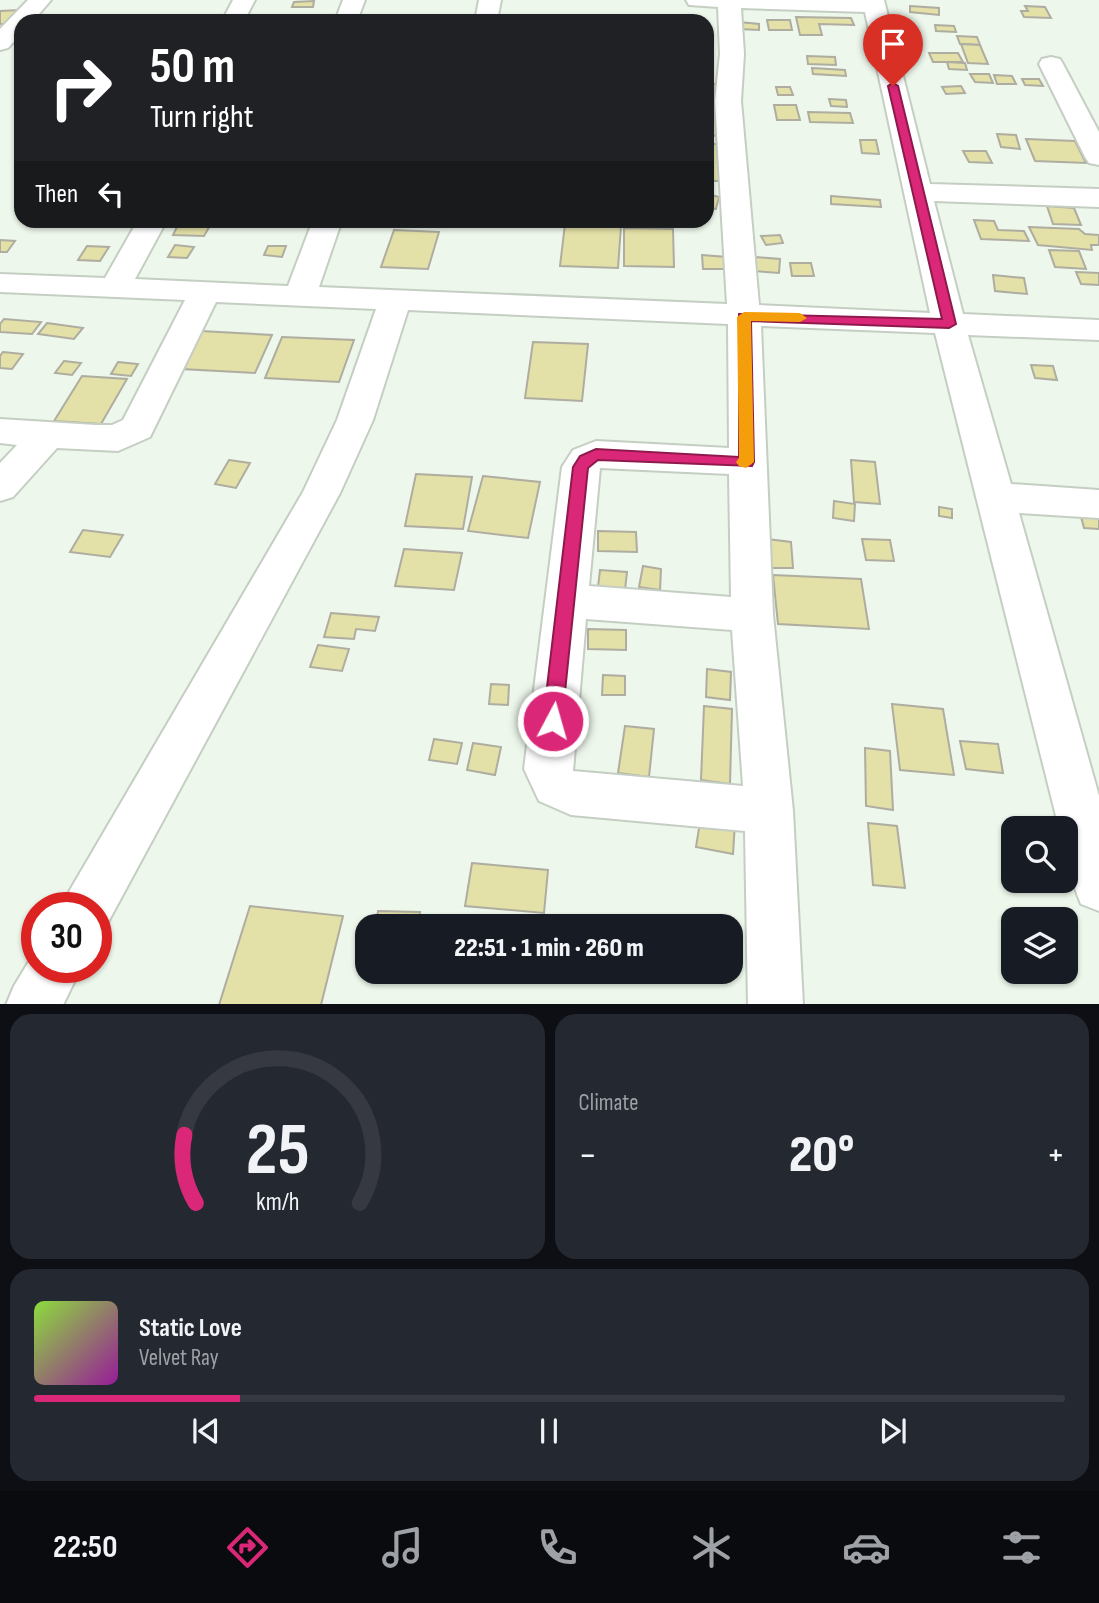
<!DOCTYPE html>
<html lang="en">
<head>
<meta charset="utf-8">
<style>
	:root { --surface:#171b24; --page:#242831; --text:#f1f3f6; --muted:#9ea1a6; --line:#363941; --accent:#db2777 }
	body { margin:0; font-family:"Sofia Sans Condensed",sans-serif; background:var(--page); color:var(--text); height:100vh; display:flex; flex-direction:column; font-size:26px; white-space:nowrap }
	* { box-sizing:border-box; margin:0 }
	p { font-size:23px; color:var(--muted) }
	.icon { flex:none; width:38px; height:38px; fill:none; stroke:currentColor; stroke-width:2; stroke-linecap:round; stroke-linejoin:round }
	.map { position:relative; height:1004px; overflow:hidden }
	.panel { display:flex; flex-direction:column; gap:10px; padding:10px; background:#0d0f14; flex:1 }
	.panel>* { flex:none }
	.hud { position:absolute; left:14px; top:14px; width:700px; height:214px; border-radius:21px; box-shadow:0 2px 5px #0004; background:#202124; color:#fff; overflow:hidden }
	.fabs { position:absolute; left:1001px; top:816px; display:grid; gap:14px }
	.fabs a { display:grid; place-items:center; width:77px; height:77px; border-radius:14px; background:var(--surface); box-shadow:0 2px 5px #0004; font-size:35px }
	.speed { position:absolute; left:21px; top:892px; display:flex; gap:14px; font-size:35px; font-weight:700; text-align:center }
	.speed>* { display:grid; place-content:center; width:91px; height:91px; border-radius:50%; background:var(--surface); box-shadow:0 2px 5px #0004; line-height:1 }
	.speed .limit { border:10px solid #d22; background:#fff; color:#111 }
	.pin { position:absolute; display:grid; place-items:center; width:60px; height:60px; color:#fff; margin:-72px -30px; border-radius:50% 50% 50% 0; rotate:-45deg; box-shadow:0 0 7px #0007 }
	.pin .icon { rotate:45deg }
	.me { position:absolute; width:77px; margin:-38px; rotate:6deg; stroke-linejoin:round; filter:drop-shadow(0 0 5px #0008) }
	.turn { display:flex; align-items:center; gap:24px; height:147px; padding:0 21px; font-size:32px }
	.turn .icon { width:91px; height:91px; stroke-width:2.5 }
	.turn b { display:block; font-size:49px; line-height:60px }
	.then { display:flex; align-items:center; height:66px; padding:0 21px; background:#0003; gap:14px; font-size:26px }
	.big { font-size:52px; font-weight:800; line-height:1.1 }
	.panel .tile { flex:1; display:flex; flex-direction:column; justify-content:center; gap:10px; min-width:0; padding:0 24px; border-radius:21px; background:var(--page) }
	.panel .dial { align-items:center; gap:0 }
	.dial svg { height:182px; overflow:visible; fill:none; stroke:var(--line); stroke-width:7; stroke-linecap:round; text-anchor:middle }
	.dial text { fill:var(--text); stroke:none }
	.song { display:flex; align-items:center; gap:21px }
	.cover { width:84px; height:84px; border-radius:10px; background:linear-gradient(135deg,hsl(90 70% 55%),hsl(300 70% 35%)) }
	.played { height:7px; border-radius:4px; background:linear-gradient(90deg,var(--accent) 20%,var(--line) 20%) }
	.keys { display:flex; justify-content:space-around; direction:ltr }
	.heat { display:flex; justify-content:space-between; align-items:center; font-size:38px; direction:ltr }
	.panel .tiles { flex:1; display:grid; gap:10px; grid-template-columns:1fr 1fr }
	.tile:last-child { grid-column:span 2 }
	.trip { position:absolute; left:355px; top:914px; width:388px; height:70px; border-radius:21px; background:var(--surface); box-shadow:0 2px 5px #0004; font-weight:800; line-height:70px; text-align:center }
	.menu { display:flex; height:112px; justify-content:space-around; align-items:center; background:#090b0e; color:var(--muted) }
	.menu .icon { width:49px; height:49px }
	.menu .selected { color:var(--accent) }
	.menu b { font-size:32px; color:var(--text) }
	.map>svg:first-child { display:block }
	.building { fill:#e3e0a8; stroke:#aeada0; stroke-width:2 }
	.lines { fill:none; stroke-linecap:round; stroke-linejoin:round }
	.minor-casing { stroke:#c5cec2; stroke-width:4 }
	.minor { fill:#fff; fill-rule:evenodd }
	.route { fill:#db2777; stroke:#8e194d; stroke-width:2 }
	.slow { fill:#f59e0b }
</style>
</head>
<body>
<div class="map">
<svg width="1099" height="1005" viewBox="0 0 1099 1005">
	<rect width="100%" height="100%" fill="#edf7eb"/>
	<!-- building -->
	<g class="building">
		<path d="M 314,1 L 313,7 L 292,7 L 294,2 Z"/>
		<path d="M 910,6 L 939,8 L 939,15 L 910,12 Z"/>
		<path d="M 1025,6 L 1045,7 L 1051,18 L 1024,17 L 1021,11 L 1028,11 Z"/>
		<path d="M 19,10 L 9,24 L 0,24 L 0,11 Z"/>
		<path d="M 796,17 L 851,18 L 854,25 L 819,24 L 822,35 L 800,35 Z"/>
		<path d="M 767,20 L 790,20 L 792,30 L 769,30 Z"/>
		<path d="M 739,22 L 759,24 L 759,30 L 738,29 Z"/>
		<path d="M 935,25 L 954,26 L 956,32 L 936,31 Z"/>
		<path d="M 957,36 L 977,37 L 980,45 L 960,44 Z"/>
		<path d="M 961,44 L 980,45 L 988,64 L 968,63 Z"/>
		<path d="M 929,53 L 958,53 L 963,62 L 933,62 Z"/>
		<path d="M 807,56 L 835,57 L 836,65 L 808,64 Z"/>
		<path d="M 947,62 L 965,63 L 967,70 L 949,69 Z"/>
		<path d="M 812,68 L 845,70 L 846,76 L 813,74 Z"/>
		<path d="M 970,74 L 989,74 L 993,83 L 975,82 Z"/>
		<path d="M 994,75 L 1012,76 L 1016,84 L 997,84 Z"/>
		<path d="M 1022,79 L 1039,79 L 1043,86 L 1025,85 Z"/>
		<path d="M 707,84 L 717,84 L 719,107 L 707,106 Z"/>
		<path d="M 961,86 L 965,93 L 946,94 L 942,87 Z"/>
		<path d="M 776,87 L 790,87 L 793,95 L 778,95 Z"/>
		<path d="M 829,99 L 846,100 L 847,107 L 831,106 Z"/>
		<path d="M 774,105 L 796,105 L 800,120 L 777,120 Z"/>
		<path d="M 707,110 L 718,110 L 718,136 L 707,135 Z"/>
		<path d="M 808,112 L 850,113 L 853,123 L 810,122 Z"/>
		<path d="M 997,134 L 1016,135 L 1020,149 L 1001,147 Z"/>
		<path d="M 1026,139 L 1075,141 L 1086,163 L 1035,161 Z"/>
		<path d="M 860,140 L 876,140 L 879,154 L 862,153 Z"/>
		<path d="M 707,144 L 720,144 L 727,181 L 707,181 Z"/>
		<path d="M 963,151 L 986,151 L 992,163 L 969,162 Z"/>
		<path d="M 707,194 L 719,197 L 716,209 L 707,208 Z"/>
		<path d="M 831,196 L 880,200 L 881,207 L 831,204 Z"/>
		<path d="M 1047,206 L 1074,208 L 1081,225 L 1053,224 Z"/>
		<path d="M 352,220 L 384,220 L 382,225 L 351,223 Z"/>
		<path d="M 631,220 L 672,220 L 673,229 L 631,228 Z"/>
		<path d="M 974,220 L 994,221 L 998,230 L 1024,231 L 1029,241 L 981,239 Z"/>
		<path d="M 179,223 L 211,224 L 204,236 L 173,235 Z"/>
		<path d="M 565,224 L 621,226 L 618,268 L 560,266 Z"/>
		<path d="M 1029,227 L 1079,229 L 1085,234 L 1099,235 L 1099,245 L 1091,245 L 1092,250 L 1038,245 Z"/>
		<path d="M 624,228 L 673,229 L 674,267 L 624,266 Z"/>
		<path d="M 394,230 L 439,232 L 428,269 L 381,267 Z"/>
		<path d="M 780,235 L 783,243 L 766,245 L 761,236 Z"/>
		<path d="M 0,240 L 15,241 L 7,252 L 0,252 Z"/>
		<path d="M 175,245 L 194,247 L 187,258 L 168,257 Z"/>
		<path d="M 87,246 L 109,247 L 100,261 L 78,260 Z"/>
		<path d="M 268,246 L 286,246 L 282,257 L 264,255 Z"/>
		<path d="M 1049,250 L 1079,251 L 1086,269 L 1055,267 Z"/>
		<path d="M 702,255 L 727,257 L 726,269 L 703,269 Z"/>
		<path d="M 755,257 L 780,259 L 779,273 L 754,271 Z"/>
		<path d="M 790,263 L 811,263 L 814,276 L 792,276 Z"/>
		<path d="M 1076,272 L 1099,273 L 1099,285 L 1081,284 Z"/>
		<path d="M 993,275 L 1024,278 L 1027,294 L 995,291 Z"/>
		<path d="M 4,319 L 41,322 L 32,334 L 0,332 L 0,324 Z"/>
		<path d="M 47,323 L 83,328 L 74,339 L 38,334 Z"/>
		<path d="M 201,331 L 272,335 L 255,373 L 182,369 Z"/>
		<path d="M 282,337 L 354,340 L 339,382 L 265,378 Z"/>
		<path d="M 533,342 L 588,344 L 582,401 L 525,398 Z"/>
		<path d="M 3,352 L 23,354 L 12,369 L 0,368 L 0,356 Z"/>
		<path d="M 64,361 L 81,363 L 72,375 L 55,373 Z"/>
		<path d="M 118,362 L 138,364 L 131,376 L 111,374 Z"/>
		<path d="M 1031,365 L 1053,366 L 1057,380 L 1035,378 Z"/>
		<path d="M 82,376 L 127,379 L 101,424 L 54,421 Z"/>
		<path d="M 229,460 L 250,463 L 236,488 L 215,484 Z"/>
		<path d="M 851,460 L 875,462 L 880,504 L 854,502 Z"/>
		<path d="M 416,474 L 472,477 L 463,529 L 405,526 Z"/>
		<path d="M 483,476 L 540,482 L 528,538 L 468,531 Z"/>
		<path d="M 834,501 L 855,504 L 854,521 L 833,518 Z"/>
		<path d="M 939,507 L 952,509 L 952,518 L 939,516 Z"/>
		<path d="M 1080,513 L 1099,514 L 1099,529 L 1084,528 Z"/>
		<path d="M 83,530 L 123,535 L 110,557 L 70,552 Z"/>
		<path d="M 598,531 L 636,532 L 637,552 L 598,551 Z"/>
		<path d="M 767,539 L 791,542 L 793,568 L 769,568 Z"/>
		<path d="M 862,539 L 890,540 L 894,561 L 866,560 Z"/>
		<path d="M 404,549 L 462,553 L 454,590 L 395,586 Z"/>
		<path d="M 643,566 L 661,569 L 660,590 L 639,587 Z"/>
		<path d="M 600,570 L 627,572 L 625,590 L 598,587 Z"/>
		<path d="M 773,575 L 861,579 L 869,629 L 778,624 Z"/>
		<path d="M 331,613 L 379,617 L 375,631 L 356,629 L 354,639 L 324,637 Z"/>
		<path d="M 588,629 L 626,630 L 626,650 L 588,649 Z"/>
		<path d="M 318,645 L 349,649 L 342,671 L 310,667 Z"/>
		<path d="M 707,669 L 731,672 L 730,700 L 706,697 Z"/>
		<path d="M 603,675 L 625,676 L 625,695 L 602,695 Z"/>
		<path d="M 491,684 L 509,685 L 508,705 L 489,704 Z"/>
		<path d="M 892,704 L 943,709 L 954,775 L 900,770 Z"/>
		<path d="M 704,706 L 732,709 L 730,784 L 701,780 Z"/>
		<path d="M 625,726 L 654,729 L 649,777 L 618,773 Z"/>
		<path d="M 434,739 L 462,743 L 457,764 L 429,760 Z"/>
		<path d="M 960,741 L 998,744 L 1003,773 L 966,769 Z"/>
		<path d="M 473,743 L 501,747 L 495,775 L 467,770 Z"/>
		<path d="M 865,748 L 890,751 L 893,810 L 866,806 Z"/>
		<path d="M 701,816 L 735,822 L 733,854 L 696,847 Z"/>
		<path d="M 868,823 L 897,826 L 905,888 L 873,885 Z"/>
		<path d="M 472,863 L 548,870 L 544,913 L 465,906 Z"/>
		<path d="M 250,906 L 343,916 L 321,1005 L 219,1005 Z"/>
		<path d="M 378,911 L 420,912 L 418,926 L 376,926 Z"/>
	</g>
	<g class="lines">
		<defs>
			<g id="minor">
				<path d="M 28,0 L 51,0 L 33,21 L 21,21 L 21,34 L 8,48 L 0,50 L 0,29 Z"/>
				<path d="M 233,0 L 255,0 L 244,21 L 222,21 Z"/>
				<path d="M 343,0 L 365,0 L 357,21 L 335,21 Z"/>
				<path d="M 479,0 L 501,0 L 497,21 L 475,21 Z"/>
				<path d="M 686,0 L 884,0 L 930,184 L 1099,189 L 1099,207 L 934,201 L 963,314 L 1099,320 L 1099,340 L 968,335 L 1011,484 L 1099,490 L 1099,518 L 1019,513 L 1099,796 L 1099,911 L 1081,904 C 1070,878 1066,855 1066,828 L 1059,828 L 935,333 L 761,326 L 773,615 L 793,811 L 803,1005 L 748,1005 L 745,831 L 571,815 L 539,801 L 524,769 L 562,467 L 573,450 L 596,441 L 729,448 L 728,324 L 408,310 L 373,420 L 340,493 L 106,926 L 96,930 L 96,908 L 62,908 L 70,890 L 303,492 L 337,420 L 376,309 L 216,302 L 150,437 L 118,451 L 57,448 L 13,497 L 0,501 L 0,463 L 17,445 L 0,443 L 0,419 L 96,425 L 112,425 L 123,420 L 185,300 L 0,292 L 0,274 L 105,278 L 138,220 L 167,220 L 135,279 L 288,286 L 313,220 L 342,220 L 319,287 L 727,304 L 715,101 L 720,54 L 718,7 L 689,5 ZM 741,8 L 865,12 L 930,313 L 759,305 L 741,101 L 744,54 ZM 600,468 L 729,474 L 731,597 L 589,586 ZM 586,619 L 732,630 L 743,786 L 573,771 Z"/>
				<path d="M 1051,57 L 1060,59 L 1063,64 L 1099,132 L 1099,165 L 1089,163 L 1085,157 L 1039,64 L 1042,59 Z"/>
				<path d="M 37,948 L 37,968 L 81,968 L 63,1005 L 6,1005 L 14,986 Z"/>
			</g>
		</defs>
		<!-- minor casing -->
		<use href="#minor" class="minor-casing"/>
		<!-- minor -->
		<use href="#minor" class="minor"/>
	</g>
	<!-- route -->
	<path class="route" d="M 893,83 L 898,86 L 956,324 L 949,328 L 751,321 L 754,462 L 752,466 L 598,460 L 588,468 L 562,721 L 560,727 L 553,729 L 546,727 L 543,721 L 573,467 L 580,456 L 596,449 L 739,457 L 739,314 L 942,319 L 888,86 Z"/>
	<!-- slow -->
	<path class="slow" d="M 744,312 L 800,313 L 807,318 L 800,322 L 751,321 L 754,462 L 746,468 L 739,466 L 736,462 L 739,458 L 737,317 Z"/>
</svg>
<div class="fabs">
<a><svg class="icon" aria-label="search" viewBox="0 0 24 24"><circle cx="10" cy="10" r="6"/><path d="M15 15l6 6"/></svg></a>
<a><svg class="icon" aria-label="layers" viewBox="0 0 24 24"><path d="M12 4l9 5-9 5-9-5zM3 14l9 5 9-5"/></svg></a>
</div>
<div class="speed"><div class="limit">30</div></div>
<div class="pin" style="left:893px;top:86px;background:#d93025"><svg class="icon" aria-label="arrive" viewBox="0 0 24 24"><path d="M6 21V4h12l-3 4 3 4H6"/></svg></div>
<svg class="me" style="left:553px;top:721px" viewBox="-20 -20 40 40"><circle r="17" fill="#db2777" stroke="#fff" stroke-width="3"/><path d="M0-11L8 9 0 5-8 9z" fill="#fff"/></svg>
<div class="trip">22:51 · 1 min · 260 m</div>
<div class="hud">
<div class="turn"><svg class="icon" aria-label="right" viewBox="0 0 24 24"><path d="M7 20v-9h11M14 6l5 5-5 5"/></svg><div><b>50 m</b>Turn right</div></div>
<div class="then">Then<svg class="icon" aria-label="left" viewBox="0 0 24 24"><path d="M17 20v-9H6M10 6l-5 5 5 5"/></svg></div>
</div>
</div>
<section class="panel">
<div class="tiles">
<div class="tile dial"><svg viewBox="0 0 100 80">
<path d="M14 69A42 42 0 1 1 86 69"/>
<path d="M14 69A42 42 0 0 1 9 39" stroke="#db2777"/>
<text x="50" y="56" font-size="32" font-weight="700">25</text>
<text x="50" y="72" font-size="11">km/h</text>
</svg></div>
<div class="tile"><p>Climate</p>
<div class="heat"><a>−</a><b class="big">20°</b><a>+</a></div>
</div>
<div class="tile">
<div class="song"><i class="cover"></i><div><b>Static Love</b><p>Velvet Ray</p></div></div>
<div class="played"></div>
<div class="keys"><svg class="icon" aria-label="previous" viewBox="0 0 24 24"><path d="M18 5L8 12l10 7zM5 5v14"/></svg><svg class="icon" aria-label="pause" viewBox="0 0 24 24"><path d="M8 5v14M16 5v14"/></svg><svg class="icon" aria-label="next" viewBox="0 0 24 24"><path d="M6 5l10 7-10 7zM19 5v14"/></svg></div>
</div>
</div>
</section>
<nav class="menu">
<b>22:50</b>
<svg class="icon selected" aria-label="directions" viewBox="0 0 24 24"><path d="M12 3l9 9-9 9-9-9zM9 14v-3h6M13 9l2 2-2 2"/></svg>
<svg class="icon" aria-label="music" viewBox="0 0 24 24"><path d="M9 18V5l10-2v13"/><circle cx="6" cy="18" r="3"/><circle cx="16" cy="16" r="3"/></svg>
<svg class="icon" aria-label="phone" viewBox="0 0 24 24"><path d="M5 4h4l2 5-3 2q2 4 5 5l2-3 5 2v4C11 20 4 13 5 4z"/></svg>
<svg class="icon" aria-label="climate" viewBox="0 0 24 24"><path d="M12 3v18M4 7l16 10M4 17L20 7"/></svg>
<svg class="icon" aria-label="car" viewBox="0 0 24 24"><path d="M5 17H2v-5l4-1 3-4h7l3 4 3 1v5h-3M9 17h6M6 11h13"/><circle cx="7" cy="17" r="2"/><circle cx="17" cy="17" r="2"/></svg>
<svg class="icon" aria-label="filters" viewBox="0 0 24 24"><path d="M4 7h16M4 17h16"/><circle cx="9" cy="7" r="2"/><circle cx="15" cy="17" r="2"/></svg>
</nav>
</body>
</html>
